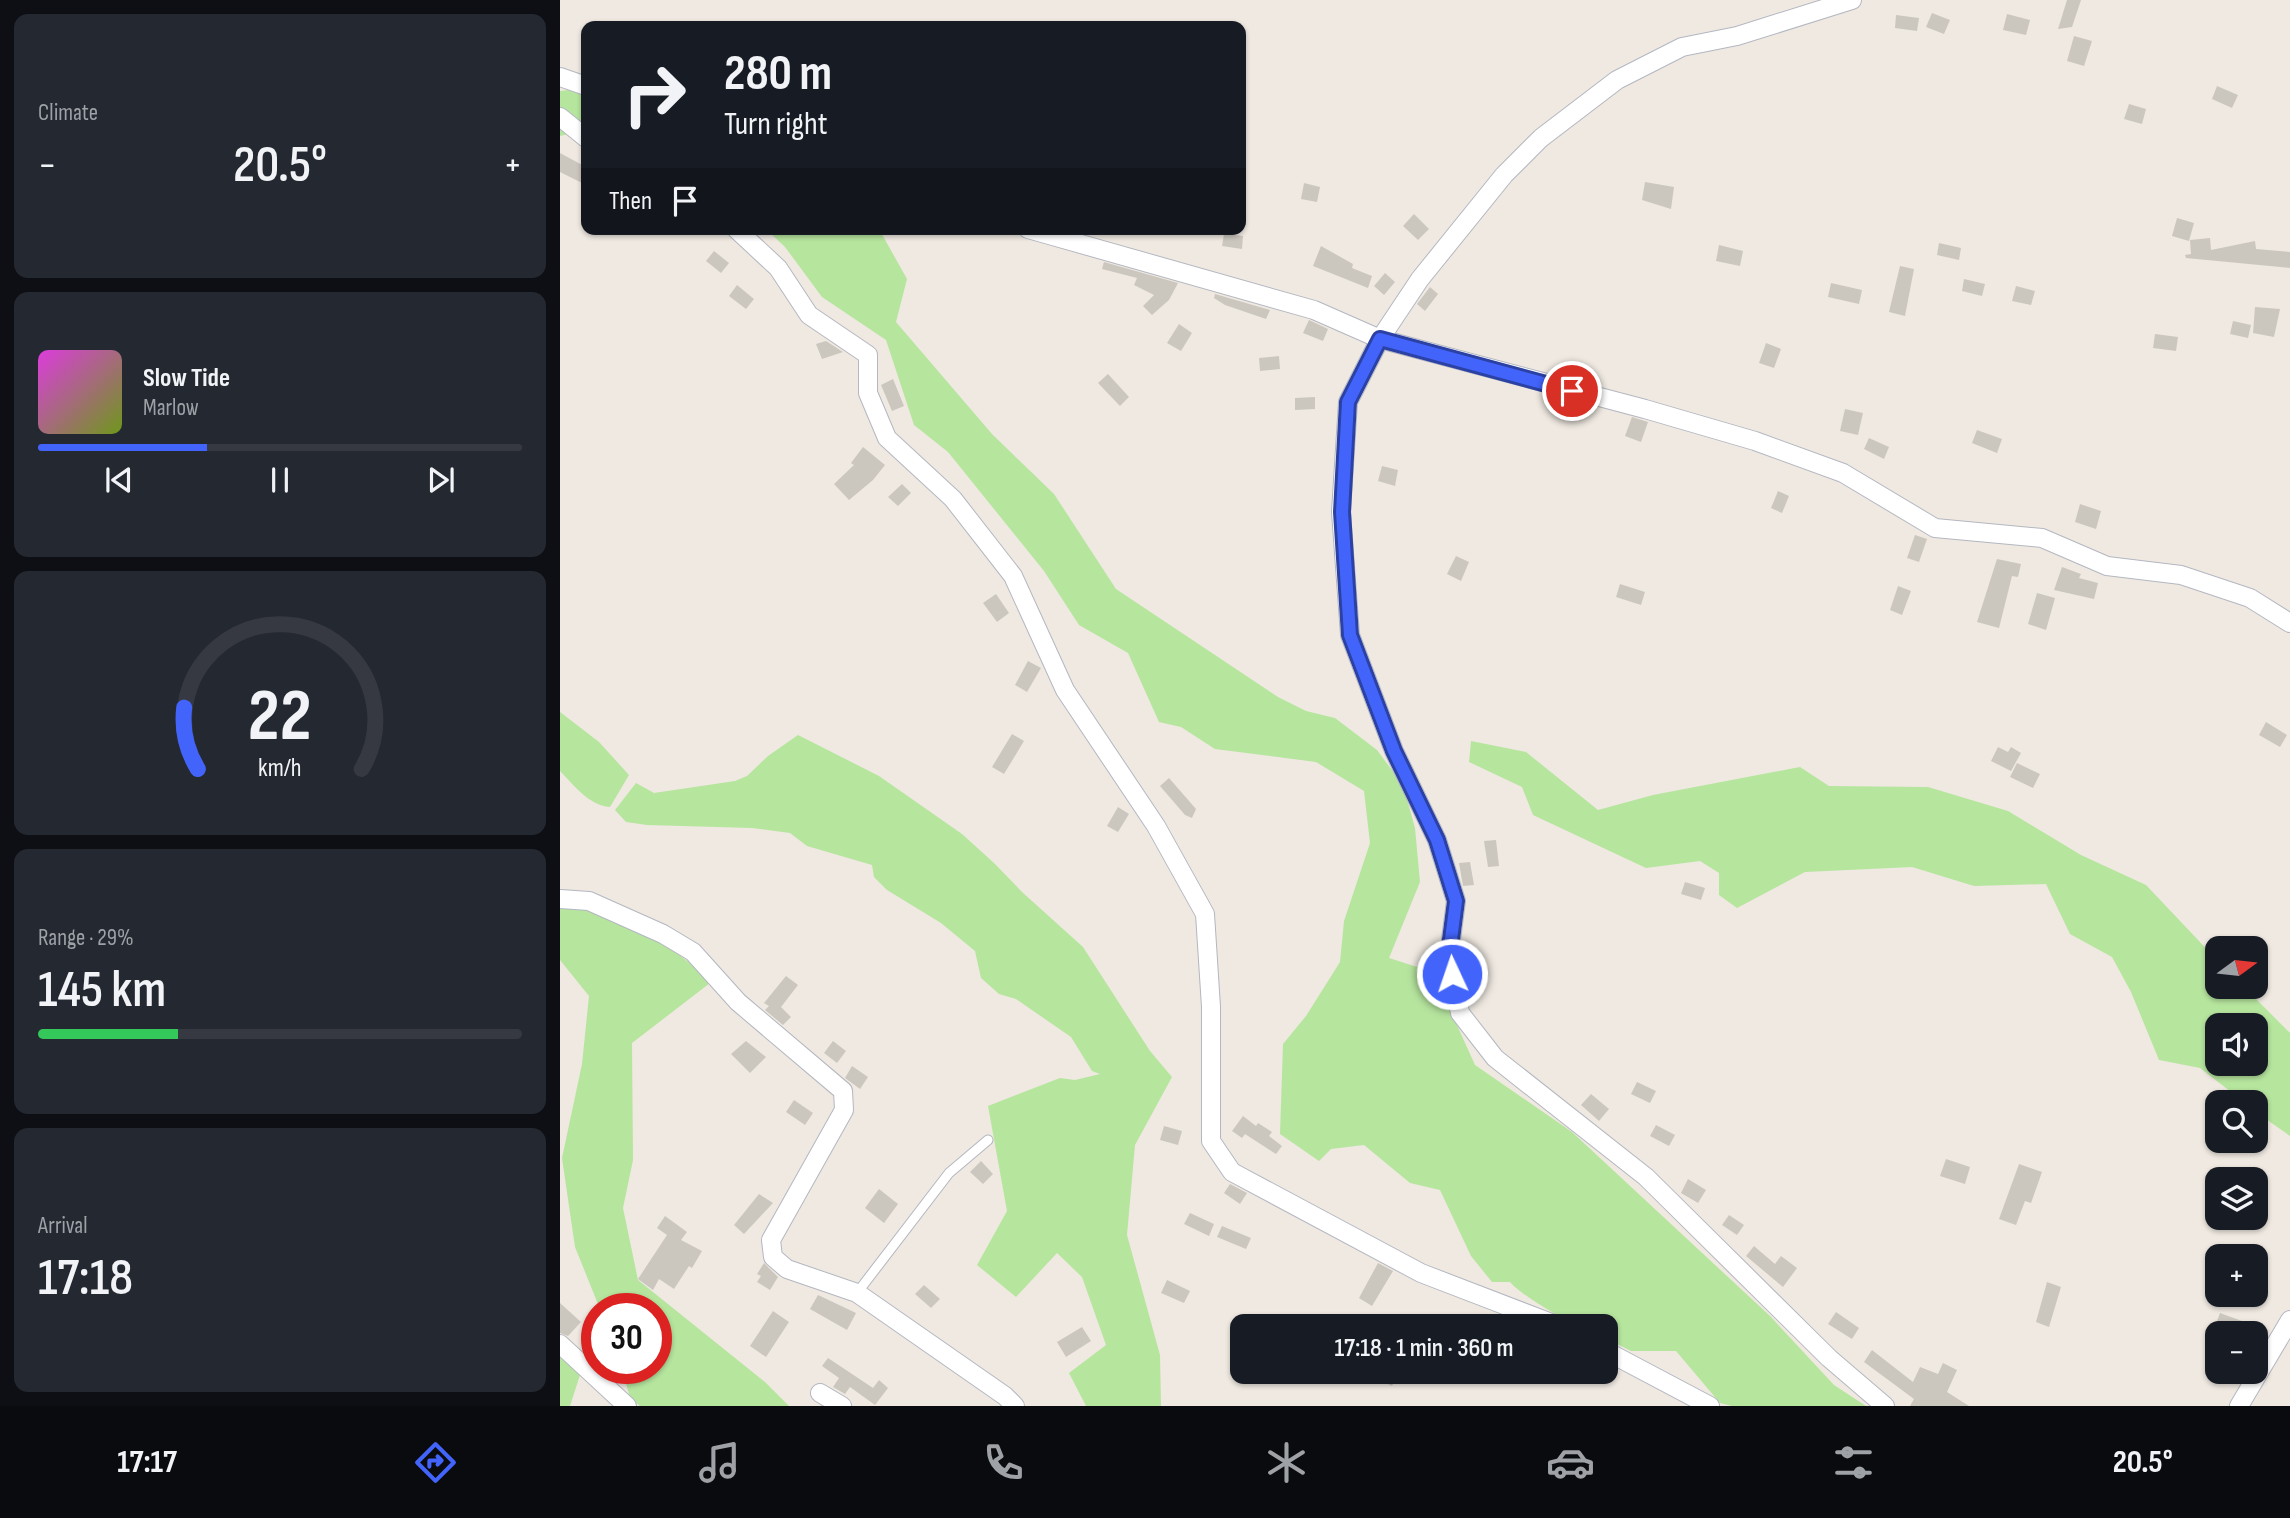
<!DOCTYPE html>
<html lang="en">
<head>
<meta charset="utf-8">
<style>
	:root { --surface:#171b24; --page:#242831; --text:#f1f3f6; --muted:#9ea1a6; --line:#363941; --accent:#4264fb }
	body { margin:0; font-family:"Sofia Sans Condensed",sans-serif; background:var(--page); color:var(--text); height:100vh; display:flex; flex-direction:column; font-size:26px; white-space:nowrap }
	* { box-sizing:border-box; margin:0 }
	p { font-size:23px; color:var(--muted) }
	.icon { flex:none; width:38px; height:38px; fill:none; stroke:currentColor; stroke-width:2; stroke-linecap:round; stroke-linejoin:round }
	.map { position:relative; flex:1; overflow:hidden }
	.side { display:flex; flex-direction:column; gap:14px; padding:14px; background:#0d0f14; width:560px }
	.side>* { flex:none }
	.top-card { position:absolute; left:21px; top:21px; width:665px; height:214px; border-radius:14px; box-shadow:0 2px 5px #0004; background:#171b24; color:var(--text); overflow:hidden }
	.needle { width:46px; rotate:75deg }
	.buttons { position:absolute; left:1645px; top:936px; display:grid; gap:14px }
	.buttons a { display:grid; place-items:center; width:63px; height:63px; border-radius:14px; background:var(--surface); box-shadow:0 2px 5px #0004; font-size:35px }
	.speed { position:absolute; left:21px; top:1293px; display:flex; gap:14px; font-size:35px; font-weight:700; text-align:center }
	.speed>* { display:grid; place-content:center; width:91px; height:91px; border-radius:50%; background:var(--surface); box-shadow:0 2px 5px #0004; line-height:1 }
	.speed .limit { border:10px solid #d22; background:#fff; color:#111 }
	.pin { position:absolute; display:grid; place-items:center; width:60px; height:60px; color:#fff; margin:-30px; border:4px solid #fff; border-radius:50%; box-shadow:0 2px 7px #0007 }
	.me { position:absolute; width:77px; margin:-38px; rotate:357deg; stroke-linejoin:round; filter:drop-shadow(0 0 5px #0008) }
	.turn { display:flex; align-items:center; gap:24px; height:147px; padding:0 28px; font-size:32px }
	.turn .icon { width:91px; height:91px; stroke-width:2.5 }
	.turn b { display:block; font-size:49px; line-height:60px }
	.then { display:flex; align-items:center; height:66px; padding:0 28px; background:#0003; gap:14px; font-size:26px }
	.big { font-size:52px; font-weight:600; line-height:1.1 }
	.side .card { flex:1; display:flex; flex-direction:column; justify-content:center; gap:10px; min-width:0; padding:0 24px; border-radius:14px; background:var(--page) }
	.side .dial { align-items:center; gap:0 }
	.dial svg { height:182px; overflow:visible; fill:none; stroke:var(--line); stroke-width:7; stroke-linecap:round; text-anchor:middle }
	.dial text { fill:var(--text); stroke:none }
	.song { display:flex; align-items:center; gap:21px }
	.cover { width:84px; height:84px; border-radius:10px; background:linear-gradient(135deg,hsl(300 70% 55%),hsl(80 70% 35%)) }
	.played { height:7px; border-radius:4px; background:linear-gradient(90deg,var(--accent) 35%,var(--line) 35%) }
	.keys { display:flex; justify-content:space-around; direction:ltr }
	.heat { display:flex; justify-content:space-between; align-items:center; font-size:38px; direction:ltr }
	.charge { height:10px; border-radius:5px; background:linear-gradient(90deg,#34c759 29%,var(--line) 0) }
	.trip { position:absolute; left:670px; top:1314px; width:388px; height:70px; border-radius:14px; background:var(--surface); box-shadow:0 2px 5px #0004; font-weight:600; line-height:70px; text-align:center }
	.tab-bar { display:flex; height:112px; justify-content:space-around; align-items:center; background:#090b0e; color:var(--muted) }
	.tab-bar .icon { width:49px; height:49px }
	.tab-bar .selected { color:var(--accent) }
	.tab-bar b { font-size:32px; color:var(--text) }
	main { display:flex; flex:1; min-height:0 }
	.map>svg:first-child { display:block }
	.green { fill:#b6e59e; fill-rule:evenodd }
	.building { fill:#cbc7bf }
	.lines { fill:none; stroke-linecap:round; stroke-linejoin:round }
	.service-casing { stroke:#b4b7c1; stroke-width:11 }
	.minor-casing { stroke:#b4b7c1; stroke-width:20 }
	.service { stroke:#fff; stroke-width:9 }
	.minor { stroke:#fff; stroke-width:18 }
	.route-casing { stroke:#2b41a3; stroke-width:18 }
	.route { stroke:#4264fb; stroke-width:12 }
</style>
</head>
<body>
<main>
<section class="side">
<div class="card"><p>Climate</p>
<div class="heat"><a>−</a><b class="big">20.5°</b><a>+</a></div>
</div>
<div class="card">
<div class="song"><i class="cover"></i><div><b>Slow Tide</b><p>Marlow</p></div></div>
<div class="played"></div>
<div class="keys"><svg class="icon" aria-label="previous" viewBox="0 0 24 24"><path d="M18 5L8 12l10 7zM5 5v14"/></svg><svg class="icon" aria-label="pause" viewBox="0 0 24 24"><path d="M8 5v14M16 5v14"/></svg><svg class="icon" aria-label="next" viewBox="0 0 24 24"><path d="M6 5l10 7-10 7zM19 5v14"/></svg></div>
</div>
<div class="card dial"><svg viewBox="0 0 100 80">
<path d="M14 69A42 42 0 1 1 86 69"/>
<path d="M14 69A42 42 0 0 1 8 42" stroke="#4264fb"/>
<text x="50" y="56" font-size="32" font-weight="700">22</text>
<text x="50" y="72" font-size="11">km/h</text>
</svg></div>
<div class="card"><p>Range · 29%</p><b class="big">145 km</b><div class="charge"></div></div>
<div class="card"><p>Arrival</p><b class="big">17:18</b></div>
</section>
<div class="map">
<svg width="1730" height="1406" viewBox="0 0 1730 1406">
	<rect width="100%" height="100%" fill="#efe9e1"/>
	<!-- green -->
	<g class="green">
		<path d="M 26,88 L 26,130 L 0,136 L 0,91 Z"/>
		<path d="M 206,229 L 319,229 L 347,279 L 336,322 L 432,434 L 494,494 L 556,589 L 718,697 L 746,711 L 775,718 L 817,750 L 843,785 L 855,828 L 860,882 L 829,958 L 873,972 L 915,1065 L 1012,1132 L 1210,1316 L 1274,1385 L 1306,1406 L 1172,1406 L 1160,1403 L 1116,1351 L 1071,1351 L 1047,1339 L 1046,1326 C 1038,1326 1027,1328 1019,1326 C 1002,1319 961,1295 950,1282 L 932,1282 L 911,1256 L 880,1190 L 850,1183 L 804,1145 L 771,1149 L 759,1161 L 720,1134 L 723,1044 L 746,1016 L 780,962 L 784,921 L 810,843 L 804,791 L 756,762 L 655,749 L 621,727 L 599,722 L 568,653 L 519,625 L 484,571 L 388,452 L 354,425 L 326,340 L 262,297 L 225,247 Z"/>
		<path d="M 0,712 L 39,742 L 69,775 L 50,807 C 28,805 14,785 0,771 Z"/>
		<path d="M 238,735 L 319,776 L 402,834 L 434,863 L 462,892 L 523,947 L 590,1051 L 612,1077 L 575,1145 L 567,1235 L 600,1355 L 601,1406 L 526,1406 L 509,1373 L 546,1345 L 522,1277 L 497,1253 L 456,1297 L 417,1265 L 447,1211 L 428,1106 L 500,1078 L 515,1080 L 540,1074 L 532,1071 L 511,1037 L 456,999 L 439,994 L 421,978 L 415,951 L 381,923 L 327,890 L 314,877 L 312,865 L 247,846 L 230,833 L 192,828 L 87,825 L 66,822 L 55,810 L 76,783 L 94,793 L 175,781 L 187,776 L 208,756 Z"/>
		<path d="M 911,741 L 966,752 L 1038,810 L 1093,795 L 1240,767 L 1269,786 L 1368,787 L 1448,811 L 1521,855 L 1586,885 L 1657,960 L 1657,987 L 1684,987 L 1730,1033 L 1730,1136 L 1696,1112 L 1696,1102 L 1684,1102 L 1640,1068 L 1599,1060 L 1571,992 L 1552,957 L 1510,934 L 1486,884 L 1414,886 L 1352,867 L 1245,872 L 1177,908 L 1159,895 L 1159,873 L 1140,861 L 1086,868 L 973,815 L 962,787 L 909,762 ZM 1657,1026 L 1696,1026 L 1696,1064 L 1657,1064 Z"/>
		<path d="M 27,908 C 80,931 110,940 150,983 L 72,1043 L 73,1160 L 63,1208 L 78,1280 L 205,1382 L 229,1406 L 80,1406 L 70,1398 L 62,1369 L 96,1368 L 96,1309 L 40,1309 L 15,1247 L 2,1158 L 22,1064 L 29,996 L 0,960 L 0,909 Z"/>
		<path d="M 0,1357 L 20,1375 L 10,1406 L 0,1406 Z"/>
	</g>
	<!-- building -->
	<g class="building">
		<path d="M 1507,0 L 1521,0 L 1512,27 L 1498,29 Z"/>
		<path d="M 1372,13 L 1390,20 L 1384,34 L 1366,27 Z"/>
		<path d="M 1447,14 L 1470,20 L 1466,35 L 1443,30 Z"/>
		<path d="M 1336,15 L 1359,18 L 1357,31 L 1335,28 Z"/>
		<path d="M 1514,36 L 1532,41 L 1524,66 L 1507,61 Z"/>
		<path d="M 1657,86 L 1678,95 L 1672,108 L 1652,99 Z"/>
		<path d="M 1569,104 L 1586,109 L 1582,124 L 1564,119 Z"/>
		<path d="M 0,153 L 26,167 L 26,185 L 0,172 Z"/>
		<path d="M 1085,182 L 1114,187 L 1111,209 L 1082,200 Z"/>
		<path d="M 744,183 L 760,187 L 757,202 L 741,199 Z"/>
		<path d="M 854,214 L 869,229 L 858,240 L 843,226 Z"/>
		<path d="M 1617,218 L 1634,223 L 1629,241 L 1612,236 Z"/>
		<path d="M 664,234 L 683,236 L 682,249 L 662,246 Z"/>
		<path d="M 1650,238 L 1651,250 L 1695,241 L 1696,249 L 1730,252 L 1730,268 L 1626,258 L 1625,255 L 1631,254 L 1630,240 Z"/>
		<path d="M 1379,243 L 1401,248 L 1399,260 L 1377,255 Z"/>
		<path d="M 1159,245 L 1183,251 L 1180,266 L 1156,261 Z"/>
		<path d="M 761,246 L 793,264 L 792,268 L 812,276 L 808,288 L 753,266 Z"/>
		<path d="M 154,251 L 169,263 L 161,273 L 146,261 Z"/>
		<path d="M 544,262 L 618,283 L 609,300 L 592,315 L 583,306 L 594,295 L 574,285 L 577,278 L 542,269 Z"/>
		<path d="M 1340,266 L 1354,269 L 1345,316 L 1329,312 Z"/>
		<path d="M 825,273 L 835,282 L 824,295 L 814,286 Z"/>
		<path d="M 1404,279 L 1425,284 L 1422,296 L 1402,291 Z"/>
		<path d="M 1271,283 L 1302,290 L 1299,304 L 1268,297 Z"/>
		<path d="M 177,285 L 194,299 L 186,309 L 169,296 Z"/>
		<path d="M 1456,286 L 1475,291 L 1471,305 L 1452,301 Z"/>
		<path d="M 870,287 L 878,294 L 865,311 L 857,304 Z"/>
		<path d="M 655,294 L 710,310 L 706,319 L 665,305 L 654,298 Z"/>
		<path d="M 1695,307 L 1720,309 L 1714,337 L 1693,333 Z"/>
		<path d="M 749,320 L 768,329 L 763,341 L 743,333 Z"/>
		<path d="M 1673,321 L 1691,325 L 1688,338 L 1670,334 Z"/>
		<path d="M 619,324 L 632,333 L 621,351 L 607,343 Z"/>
		<path d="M 1595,334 L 1618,337 L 1616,351 L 1593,348 Z"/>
		<path d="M 266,341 L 283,352 L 262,359 L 256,344 Z"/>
		<path d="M 1206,343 L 1221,349 L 1214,368 L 1199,363 Z"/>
		<path d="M 719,356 L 720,369 L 700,371 L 699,358 Z"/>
		<path d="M 548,374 L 569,397 L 560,406 L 538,383 Z"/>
		<path d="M 333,379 L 344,406 L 332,411 L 321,385 Z"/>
		<path d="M 755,397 L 755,409 L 735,410 L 735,398 Z"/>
		<path d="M 1285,409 L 1303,413 L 1298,435 L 1280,431 Z"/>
		<path d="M 1072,417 L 1088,422 L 1081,442 L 1065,436 Z"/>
		<path d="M 1417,430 L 1442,439 L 1437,453 L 1412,443 Z"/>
		<path d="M 1309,438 L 1329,447 L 1324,459 L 1304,449 Z"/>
		<path d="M 303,447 L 325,465 L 313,480 L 289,500 L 274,484 L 294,465 L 291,463 Z"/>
		<path d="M 822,466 L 838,470 L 835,486 L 818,481 Z"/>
		<path d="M 342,484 L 351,493 L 338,506 L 328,497 Z"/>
		<path d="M 1218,491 L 1229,496 L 1222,513 L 1211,508 Z"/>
		<path d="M 1520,504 L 1541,511 L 1536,529 L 1515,522 Z"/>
		<path d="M 1355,535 L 1367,539 L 1359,562 L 1347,558 Z"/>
		<path d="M 896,556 L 909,562 L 901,581 L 887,574 Z"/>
		<path d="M 1437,559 L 1461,564 L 1458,577 L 1452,576 L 1439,628 L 1417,622 Z"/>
		<path d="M 1502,567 L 1521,574 L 1519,578 L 1538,583 L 1534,599 L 1494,590 Z"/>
		<path d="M 1060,584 L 1085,592 L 1081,605 L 1056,597 Z"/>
		<path d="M 1338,586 L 1351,591 L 1342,615 L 1330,610 Z"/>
		<path d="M 1477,593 L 1495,598 L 1486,630 L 1468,624 Z"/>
		<path d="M 436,594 L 449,613 L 437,622 L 423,603 Z"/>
		<path d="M 468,661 L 481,668 L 467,692 L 455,685 Z"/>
		<path d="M 1706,722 L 1727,735 L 1720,747 L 1699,735 Z"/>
		<path d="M 452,734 L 464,741 L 444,774 L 432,767 Z"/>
		<path d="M 1438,747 L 1448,752 L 1451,747 L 1461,753 L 1451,771 L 1431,761 Z"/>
		<path d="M 1457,763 L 1480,774 L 1473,788 L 1450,777 Z"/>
		<path d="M 609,778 L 636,809 L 632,818 L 625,815 L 600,786 Z"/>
		<path d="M 558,807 L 569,814 L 558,832 L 547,826 Z"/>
		<path d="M 936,840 L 939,866 L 928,867 L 924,841 Z"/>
		<path d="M 910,862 L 914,885 L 903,886 L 899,863 Z"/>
		<path d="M 1125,882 L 1145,888 L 1141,900 L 1121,894 Z"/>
		<path d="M 226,976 L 238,985 L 221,1007 L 231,1017 L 223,1025 L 205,1010 L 209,1006 L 204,1003 Z"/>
		<path d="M 186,1041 L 206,1057 L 190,1073 L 171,1054 Z"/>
		<path d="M 273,1041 L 286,1051 L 277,1063 L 264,1053 Z"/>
		<path d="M 292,1066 L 308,1077 L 300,1089 L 285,1078 Z"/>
		<path d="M 1077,1082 L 1096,1091 L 1090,1103 L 1071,1094 Z"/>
		<path d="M 1031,1094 L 1049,1109 L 1039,1121 L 1021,1105 Z"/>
		<path d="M 234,1100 L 253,1113 L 245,1125 L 226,1112 Z"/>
		<path d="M 683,1116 L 696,1126 L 698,1123 L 712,1132 L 709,1136 L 722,1146 L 716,1154 L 685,1134 L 682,1138 L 672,1131 Z"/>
		<path d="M 1096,1125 L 1115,1135 L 1109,1146 L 1090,1136 Z"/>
		<path d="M 604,1126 L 622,1131 L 618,1145 L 600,1140 Z"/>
		<path d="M 1386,1159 L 1410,1167 L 1405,1184 L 1380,1176 Z"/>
		<path d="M 421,1161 L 433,1174 L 423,1184 L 410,1172 Z"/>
		<path d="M 1459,1164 L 1482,1172 L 1471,1203 L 1465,1201 L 1456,1225 L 1439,1219 Z"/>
		<path d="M 1128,1179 L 1146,1190 L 1138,1203 L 1121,1193 Z"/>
		<path d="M 670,1184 L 687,1193 L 680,1204 L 664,1193 Z"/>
		<path d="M 319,1189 L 338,1204 L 324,1223 L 305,1208 Z"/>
		<path d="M 199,1194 L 213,1203 L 184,1234 L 174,1225 Z"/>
		<path d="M 630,1213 L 654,1224 L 649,1236 L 624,1224 Z"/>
		<path d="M 1169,1215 L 1184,1225 L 1177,1235 L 1162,1225 Z"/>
		<path d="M 105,1216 L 127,1232 L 121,1240 L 142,1251 L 132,1268 L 129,1266 L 114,1289 L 99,1279 L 93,1290 L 78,1279 L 107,1235 L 97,1228 Z"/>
		<path d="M 662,1226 L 691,1238 L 686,1249 L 657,1237 Z"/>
		<path d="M 1194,1246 L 1215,1264 L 1221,1256 L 1237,1268 L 1223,1287 L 1186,1256 Z"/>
		<path d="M 204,1263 L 218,1277 L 210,1290 L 197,1282 L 201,1276 L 197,1274 Z"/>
		<path d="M 818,1263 L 833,1271 L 812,1306 L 799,1298 Z"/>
		<path d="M 607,1280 L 630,1291 L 624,1303 L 601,1293 Z"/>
		<path d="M 1487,1282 L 1501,1287 L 1489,1327 L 1476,1322 Z"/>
		<path d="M 364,1285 L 380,1299 L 371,1308 L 355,1294 Z"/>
		<path d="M 258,1295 L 296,1313 L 287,1330 L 250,1309 Z"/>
		<path d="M 0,1303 L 21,1322 L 8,1336 L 0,1333 Z"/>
		<path d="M 213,1311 L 229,1322 L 206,1357 L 190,1346 Z"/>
		<path d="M 1276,1312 L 1299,1328 L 1292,1339 L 1268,1324 Z"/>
		<path d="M 1660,1313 L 1682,1321 L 1677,1334 L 1652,1334 Z"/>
		<path d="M 522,1327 L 531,1341 L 506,1357 L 497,1342 Z"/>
		<path d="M 1312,1350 L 1353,1382 L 1360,1367 L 1378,1374 L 1383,1363 L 1397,1370 L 1387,1392 L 1409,1406 L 1350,1406 L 1354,1399 L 1304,1362 Z"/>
		<path d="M 268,1358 L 313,1388 L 319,1380 L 328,1388 L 315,1405 L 290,1387 L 285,1394 L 273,1387 L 279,1378 L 262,1366 Z"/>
		<path d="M 804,1372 L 839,1372 L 832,1386 Z"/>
	</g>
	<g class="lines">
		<defs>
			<path id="service" d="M 297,1293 L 389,1173 L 428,1140"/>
			<g id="minor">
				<path d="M 1292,0 L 1177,36 L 1122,47 L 1057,80 L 981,138 L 944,175 L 860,279 L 820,339 L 788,402 L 781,512 L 790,635 L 834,751 L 877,840 L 896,901 L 889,955 L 900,1013 L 935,1058 L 1086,1177 L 1269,1358 L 1325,1406"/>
				<path d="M 0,77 L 26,86"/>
				<path d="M 0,117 L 26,138"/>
				<path d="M 176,229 L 218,268 L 249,315 L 308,355 L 308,393 L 327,438 L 393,499 L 453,576 L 505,690 L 596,826 L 645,914 L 651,1007 L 651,1141 L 672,1172 L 861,1273 L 999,1326"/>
				<path d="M 468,229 L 754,310 L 820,339 L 1085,409 L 1195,441 L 1283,473 L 1375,528 L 1482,538 L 1547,566 L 1621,575 L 1690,598 L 1730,623"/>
				<path d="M 0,899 L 29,901 L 103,934 L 133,952 L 178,1002 L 283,1091 L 284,1110 L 211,1240 L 213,1257 L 227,1269 L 297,1293 L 445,1396 L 455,1406"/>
				<path d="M 0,1344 L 67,1406"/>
				<path d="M 1046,1351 L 1150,1406"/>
				<path d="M 260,1393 L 282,1406"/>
				<path d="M 1679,1406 L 1730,1320"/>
			</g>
		</defs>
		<!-- service casing -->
		<use href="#service" class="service-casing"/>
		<!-- minor casing -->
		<use href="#minor" class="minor-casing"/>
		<!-- service -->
		<use href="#service" class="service"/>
		<!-- minor -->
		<use href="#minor" class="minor"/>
	</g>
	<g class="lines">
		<defs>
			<path id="route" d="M 892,974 L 889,955 L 896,901 L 877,840 L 834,751 L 790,635 L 782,512 L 788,402 L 820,339 L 1012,391"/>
		</defs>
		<!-- route casing -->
		<use href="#route" class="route-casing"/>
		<!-- route -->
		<use href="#route" class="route"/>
	</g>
</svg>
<div class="buttons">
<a><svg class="needle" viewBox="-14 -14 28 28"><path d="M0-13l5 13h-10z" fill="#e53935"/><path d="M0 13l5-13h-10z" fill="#9ea1a6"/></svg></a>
<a><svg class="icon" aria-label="sound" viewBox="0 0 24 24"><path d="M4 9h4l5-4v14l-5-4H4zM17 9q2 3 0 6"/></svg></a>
<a><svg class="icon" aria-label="search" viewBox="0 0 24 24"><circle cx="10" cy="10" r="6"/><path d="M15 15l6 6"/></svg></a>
<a><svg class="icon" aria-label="layers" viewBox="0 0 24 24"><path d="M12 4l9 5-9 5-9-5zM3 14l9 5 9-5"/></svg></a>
<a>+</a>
<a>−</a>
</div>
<div class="speed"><div class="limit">30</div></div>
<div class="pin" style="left:1012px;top:391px;background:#d93025"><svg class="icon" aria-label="arrive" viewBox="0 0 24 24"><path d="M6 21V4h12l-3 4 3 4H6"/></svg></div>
<svg class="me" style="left:892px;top:974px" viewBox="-20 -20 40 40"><circle r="17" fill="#4264fb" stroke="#fff" stroke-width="3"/><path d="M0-11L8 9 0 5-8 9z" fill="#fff"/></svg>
<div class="trip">17:18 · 1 min · 360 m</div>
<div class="top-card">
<div class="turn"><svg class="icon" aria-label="right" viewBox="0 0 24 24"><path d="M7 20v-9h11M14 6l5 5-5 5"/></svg><div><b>280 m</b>Turn right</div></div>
<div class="then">Then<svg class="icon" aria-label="arrive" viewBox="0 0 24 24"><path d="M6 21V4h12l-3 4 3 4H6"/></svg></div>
</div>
</div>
</main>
<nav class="tab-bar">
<b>17:17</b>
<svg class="icon selected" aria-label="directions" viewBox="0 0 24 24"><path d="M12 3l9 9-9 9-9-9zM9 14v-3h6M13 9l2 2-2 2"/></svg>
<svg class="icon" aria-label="music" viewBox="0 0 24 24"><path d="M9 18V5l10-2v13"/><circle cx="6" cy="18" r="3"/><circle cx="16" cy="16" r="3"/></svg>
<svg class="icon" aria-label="phone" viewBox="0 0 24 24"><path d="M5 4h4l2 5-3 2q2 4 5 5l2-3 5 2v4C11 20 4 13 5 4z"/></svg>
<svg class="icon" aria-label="climate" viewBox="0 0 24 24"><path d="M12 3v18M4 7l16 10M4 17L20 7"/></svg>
<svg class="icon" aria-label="car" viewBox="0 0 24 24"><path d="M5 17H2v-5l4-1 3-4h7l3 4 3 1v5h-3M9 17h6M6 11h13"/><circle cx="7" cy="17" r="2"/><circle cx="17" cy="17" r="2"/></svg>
<svg class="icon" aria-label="filters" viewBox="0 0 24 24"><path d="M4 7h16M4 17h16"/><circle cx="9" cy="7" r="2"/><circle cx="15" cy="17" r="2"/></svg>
<b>20.5°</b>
</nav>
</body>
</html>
